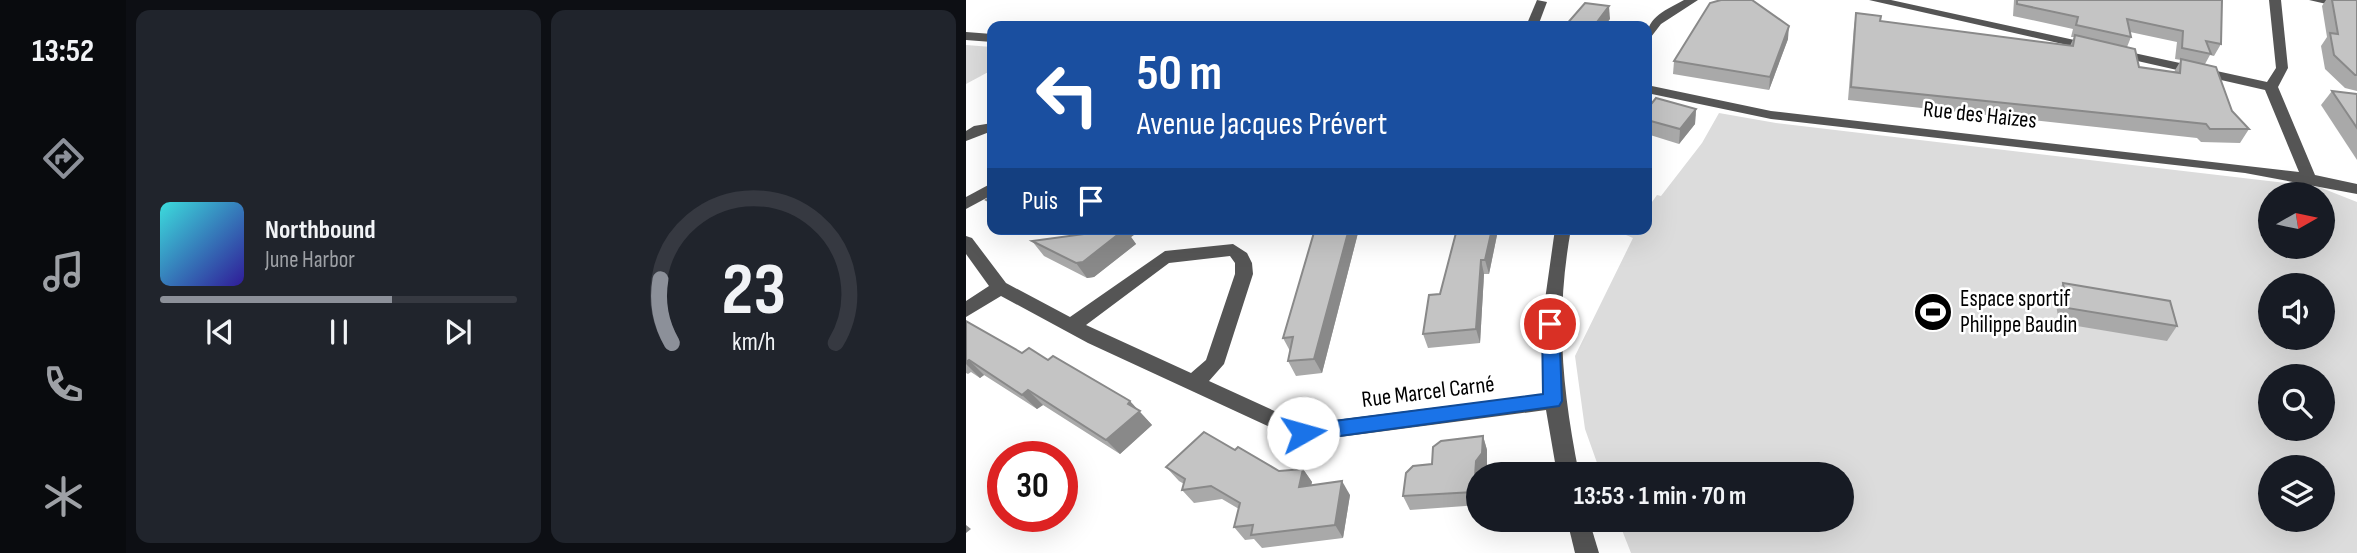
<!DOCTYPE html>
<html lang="fr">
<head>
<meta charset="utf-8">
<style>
	:root { --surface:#171b24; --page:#20242c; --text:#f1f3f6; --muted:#9ea1a6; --line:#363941; --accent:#8c9099 }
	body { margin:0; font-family:"Sofia Sans Condensed",sans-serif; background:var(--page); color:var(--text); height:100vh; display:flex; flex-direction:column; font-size:26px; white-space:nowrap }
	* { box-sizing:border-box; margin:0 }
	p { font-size:23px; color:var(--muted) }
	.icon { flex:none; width:38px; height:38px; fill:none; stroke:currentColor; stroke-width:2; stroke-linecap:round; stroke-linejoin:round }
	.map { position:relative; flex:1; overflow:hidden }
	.panel { display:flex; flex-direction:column; gap:10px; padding:10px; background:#0d0f14; width:840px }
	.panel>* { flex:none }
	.hud { position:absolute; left:21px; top:21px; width:665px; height:214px; border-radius:14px; box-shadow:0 7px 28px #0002; background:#1a4fa0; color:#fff; overflow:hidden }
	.needle { width:46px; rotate:81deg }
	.controls { position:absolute; left:1292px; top:182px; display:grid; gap:14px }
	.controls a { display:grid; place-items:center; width:77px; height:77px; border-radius:50%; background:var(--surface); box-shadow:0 7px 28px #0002; font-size:35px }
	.speed { position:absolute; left:21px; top:441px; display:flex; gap:14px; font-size:35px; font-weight:700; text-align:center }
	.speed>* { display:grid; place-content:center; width:91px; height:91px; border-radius:50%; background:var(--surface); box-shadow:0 7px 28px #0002; line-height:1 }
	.speed .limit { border:10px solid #d22; background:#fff; color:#111 }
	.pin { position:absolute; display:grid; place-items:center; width:60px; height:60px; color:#fff; margin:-30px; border:4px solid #fff; border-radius:50%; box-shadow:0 2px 7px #0007 }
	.me { position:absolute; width:77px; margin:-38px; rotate:83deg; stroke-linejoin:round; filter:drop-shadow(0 0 5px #0008) }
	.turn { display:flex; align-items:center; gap:24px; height:147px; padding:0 35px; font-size:32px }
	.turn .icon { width:91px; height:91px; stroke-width:2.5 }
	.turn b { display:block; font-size:49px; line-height:60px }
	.then { display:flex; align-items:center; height:66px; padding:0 35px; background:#0003; gap:14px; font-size:26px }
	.panel .tile { flex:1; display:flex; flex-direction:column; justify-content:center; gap:10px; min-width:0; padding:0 24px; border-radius:14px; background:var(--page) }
	.panel .dial { align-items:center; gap:0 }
	.dial svg { height:182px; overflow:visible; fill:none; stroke:var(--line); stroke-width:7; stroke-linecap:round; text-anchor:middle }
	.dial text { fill:var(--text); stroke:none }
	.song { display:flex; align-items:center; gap:21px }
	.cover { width:84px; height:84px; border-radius:10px; background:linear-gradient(135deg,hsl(180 70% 55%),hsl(250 70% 35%)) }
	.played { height:7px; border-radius:4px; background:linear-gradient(90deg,var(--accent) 65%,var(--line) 65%) }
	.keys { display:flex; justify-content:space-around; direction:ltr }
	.panel .tiles { flex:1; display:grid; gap:10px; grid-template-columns:repeat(2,1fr) }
	.trip { position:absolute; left:500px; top:462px; width:388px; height:70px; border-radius:35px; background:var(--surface); box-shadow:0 7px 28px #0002; font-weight:700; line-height:70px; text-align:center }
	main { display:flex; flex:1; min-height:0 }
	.dock { display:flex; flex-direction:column; width:126px; justify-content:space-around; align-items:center; background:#090b0e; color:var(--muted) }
	.dock .icon { width:49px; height:49px }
	.dock .on { color:var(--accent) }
	.dock b { font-size:32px; color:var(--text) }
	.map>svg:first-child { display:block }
	.green { fill:#dcdcdc; fill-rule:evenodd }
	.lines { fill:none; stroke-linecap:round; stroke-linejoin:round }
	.minor { fill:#555; fill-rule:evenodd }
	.wall { fill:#a9a9a9; fill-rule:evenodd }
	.shaded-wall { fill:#898989 }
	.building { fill:#c4c4c4; stroke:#898989; stroke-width:2 }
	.route { fill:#1a73e8; stroke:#114b97; stroke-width:2 }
	.labels { text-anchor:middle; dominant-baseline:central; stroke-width:5; stroke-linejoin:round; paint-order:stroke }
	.street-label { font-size:23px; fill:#000; stroke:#fff }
	.poi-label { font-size:23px; fill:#000; stroke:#fff; text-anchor:start }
</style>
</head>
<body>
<main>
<nav class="dock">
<b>13:52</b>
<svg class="icon on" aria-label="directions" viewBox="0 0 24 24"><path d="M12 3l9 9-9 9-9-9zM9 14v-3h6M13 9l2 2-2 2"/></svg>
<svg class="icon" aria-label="music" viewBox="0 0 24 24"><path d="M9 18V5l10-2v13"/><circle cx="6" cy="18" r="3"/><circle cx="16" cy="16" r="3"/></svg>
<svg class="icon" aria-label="phone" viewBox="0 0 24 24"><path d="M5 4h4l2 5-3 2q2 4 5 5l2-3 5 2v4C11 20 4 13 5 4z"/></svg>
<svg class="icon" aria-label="climate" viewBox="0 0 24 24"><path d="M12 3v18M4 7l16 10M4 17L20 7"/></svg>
</nav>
<section class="panel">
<div class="tiles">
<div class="tile">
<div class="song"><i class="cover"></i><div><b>Northbound</b><p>June Harbor</p></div></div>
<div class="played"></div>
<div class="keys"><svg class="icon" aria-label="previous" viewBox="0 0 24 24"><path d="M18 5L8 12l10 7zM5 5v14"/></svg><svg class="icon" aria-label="pause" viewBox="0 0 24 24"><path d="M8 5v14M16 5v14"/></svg><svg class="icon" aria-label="next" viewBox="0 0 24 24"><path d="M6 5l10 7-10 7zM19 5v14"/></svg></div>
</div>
<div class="tile dial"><svg viewBox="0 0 100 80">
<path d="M14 69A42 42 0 1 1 86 69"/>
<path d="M14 69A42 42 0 0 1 9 41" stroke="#8c9099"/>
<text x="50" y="56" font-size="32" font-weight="700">23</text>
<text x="50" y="72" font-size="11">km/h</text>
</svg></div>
</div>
</section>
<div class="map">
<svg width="1391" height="553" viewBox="0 0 1391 553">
	<rect width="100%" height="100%" fill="#fff"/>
	<!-- green -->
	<g class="green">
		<path d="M 0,45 L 26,47 L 26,70 L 0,84 Z"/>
		<path d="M 753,113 L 810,123 L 1353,187 L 1391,202 L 1391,553 L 665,553 L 652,520 L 877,520 L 877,474 L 635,474 L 619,429 L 609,356 L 667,238 L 660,235 L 665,229 L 681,229 L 681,209 L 691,195 L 695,196 L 736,143 ZM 1304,194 L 1356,194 L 1356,247 L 1304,247 ZM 1304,285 L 1356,285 L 1356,338 L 1304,338 ZM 1304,376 L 1356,376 L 1356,429 L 1304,429 ZM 1304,467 L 1356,467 L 1356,520 L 1304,520 Z"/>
	</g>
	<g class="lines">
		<!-- minor -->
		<g class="minor">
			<path d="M 571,0 L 581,2 L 572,26 L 560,26 Z"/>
			<path d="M 718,0 L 732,0 L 695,24 L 685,37 L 681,38 C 681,16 701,10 718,0 Z"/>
			<path d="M 903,0 L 925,0 L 1301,82 L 1310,68 L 1303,0 L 1315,0 L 1322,68 L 1312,87 L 1349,175 L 1391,184 L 1391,194 L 1279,173 L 805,119 L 681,93 L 681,85 L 805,111 L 1333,172 L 1299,90 Z"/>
			<path d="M 1343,0 L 1367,0 L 1391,5 L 1391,11 Z"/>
			<path d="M 0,32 L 26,34 L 26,42 L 0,40 Z"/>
			<path d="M 26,123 L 26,131 L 0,141 L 0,131 L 8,126 Z"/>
			<path d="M 26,183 L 26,195 L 0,209 L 0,197 Z"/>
			<path d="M 589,229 L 605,229 C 589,317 596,388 613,474 L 591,474 L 580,410 L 336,442 L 122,343 L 35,296 L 0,317 L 0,301 L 23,286 L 0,254 L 0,236 L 6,238 L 40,283 L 104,317 L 199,251 L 267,244 L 281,253 L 286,263 L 287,274 L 258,364 L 243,381 L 337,424 L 578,394 L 576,321 ZM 264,256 L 269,263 L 269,274 L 240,360 L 225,373 L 120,325 L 203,263 Z"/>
			<path d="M 601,520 L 623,520 L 633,553 L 609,553 Z"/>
		</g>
	</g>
	<!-- wall -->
	<g class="wall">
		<path d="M 1048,0 L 1256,0 L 1255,44 L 1248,56 L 1244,55 L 1239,64 L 1266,111 L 1283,129 L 1274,143 L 1235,142 L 1231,138 L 882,100 L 888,26 L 890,13 L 914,21 L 1104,46 L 1108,37 L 1105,37 L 1107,29 L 1047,16 ZM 1164,32 L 1211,42 L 1209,59 L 1215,60 L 1208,72 L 1173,67 L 1161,47 L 1165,37 Z"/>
		<path d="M 1360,0 L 1391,0 L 1391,91 L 1379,88 L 1359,69 L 1355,46 L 1361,37 L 1356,6 Z"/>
		<path d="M 822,39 L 803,90 L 707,74 L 708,61 Z"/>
		<path d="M 1366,91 L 1391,94 L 1391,160 L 1355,105 Z"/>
		<path d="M 681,109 L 730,109 L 729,124 L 713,144 L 681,134 Z"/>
		<path d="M 147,229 L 176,229 L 165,237 L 170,244 L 128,277 L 121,278 L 78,256 L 66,241 L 149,230 Z"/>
		<path d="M 349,229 L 393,229 L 356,373 L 330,376 L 322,361 L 324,351 L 317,338 Z"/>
		<path d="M 531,235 L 523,274 L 518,274 L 514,343 L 462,348 L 457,334 L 474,294 Z"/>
		<path d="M 1097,283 L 1211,326 L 1201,341 L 1093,323 L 1089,298 Z"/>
		<path d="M 0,321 L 56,353 L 82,360 L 172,410 L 186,425 L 154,454 L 77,405 L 71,409 L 18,375 L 14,378 L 5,372 L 2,374 L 0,373 Z"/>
		<path d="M 517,436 L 521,450 L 521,466 L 513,474 L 513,505 L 444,510 L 437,496 L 466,464 Z"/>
		<path d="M 269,450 L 313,471 L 337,469 L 346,482 L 345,485 L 384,495 L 377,538 L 296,548 L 288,539 L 279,540 L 268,527 L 273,509 L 256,499 L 228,503 L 216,490 L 218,484 L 213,481 L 200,467 Z"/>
	</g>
	<!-- shaded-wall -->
	<g class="shaded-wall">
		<path d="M 643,6 L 644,19 L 639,26 L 628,26 Z"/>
		<path d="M 823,26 L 822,39 L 803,90 L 804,77 Z"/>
		<path d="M 730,109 L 729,124 L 713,144 L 714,129 Z"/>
		<path d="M 159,229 L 176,229 L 165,237 L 170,244 L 128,277 L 121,278 L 110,263 Z"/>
		<path d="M 383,229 L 393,229 L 356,373 L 348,359 Z"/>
		<path d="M 526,229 L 530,229 L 531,235 L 523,274 L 519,260 Z"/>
		<path d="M 515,260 L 518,274 L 514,343 L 510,329 Z"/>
		<path d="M 3,360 L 18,375 L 14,378 L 0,364 L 0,362 Z"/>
		<path d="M 62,390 L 77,405 L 71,409 L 56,395 Z"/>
		<path d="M 164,401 L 186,425 L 154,454 L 140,440 L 162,404 Z"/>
		<path d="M 517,436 L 521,450 L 521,466 L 515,474 L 513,474 L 513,505 L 508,492 L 510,461 Z"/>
		<path d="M 337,469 L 346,482 L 342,500 L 333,487 Z"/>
		<path d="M 376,481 L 384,495 L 377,538 L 369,525 Z"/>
		<path d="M 0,525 L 5,529 L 0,533 Z"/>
	</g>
	<!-- building -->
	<g class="building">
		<path d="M 755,0 L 786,0 L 823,26 L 804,77 L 708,61 L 744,3 Z"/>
		<path d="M 1051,0 L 1256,0 L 1255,44 L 1240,41 L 1245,54 L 1216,48 L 1217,31 L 1161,19 L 1165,37 L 1110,25 L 1112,17 L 1051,4 Z"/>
		<path d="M 1366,0 L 1391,0 L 1391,75 L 1389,75 L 1368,55 L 1364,33 L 1372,34 Z"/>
		<path d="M 619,3 L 643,6 L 628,26 L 599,26 Z"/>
		<path d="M 890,13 L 915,16 L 914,21 L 1107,46 L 1109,35 L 1169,49 L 1173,67 L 1214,73 L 1215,59 L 1250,67 L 1266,111 L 1283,129 L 1244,129 L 1240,124 L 885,87 Z"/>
		<path d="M 1366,91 L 1391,94 L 1391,128 Z"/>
		<path d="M 690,98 L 730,109 L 714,129 L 681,120 L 681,109 Z"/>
		<path d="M 26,196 L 26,203 L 20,200 Z"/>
		<path d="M 155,229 L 159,229 L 117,262 L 110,263 L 66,241 Z"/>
		<path d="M 349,229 L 383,229 L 348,359 L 322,361 L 327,337 L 317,338 Z"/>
		<path d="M 491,229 L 526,229 L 519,260 L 515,260 L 510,329 L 457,334 L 463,295 L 474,294 Z"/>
		<path d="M 1097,283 L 1204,301 L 1211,326 L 1101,308 Z"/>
		<path d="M 0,321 L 56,353 L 63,348 L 82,360 L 87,356 L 164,401 L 162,404 L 174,411 L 140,440 L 62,390 L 56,395 L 3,360 L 0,362 Z"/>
		<path d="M 238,432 L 269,450 L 272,447 L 313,471 L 337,469 L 333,487 L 376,481 L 369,525 L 285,535 L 287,525 L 268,527 L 274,503 L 245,486 L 216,490 L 219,479 L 200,467 Z"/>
		<path d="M 517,436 L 516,453 L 510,461 L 508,492 L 437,496 L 440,473 L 447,466 L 466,464 L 467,447 L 475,441 Z"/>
	</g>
	<!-- route -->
	<path class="route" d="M 584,318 L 590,320 L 593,324 L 596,401 L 593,406 L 337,441 L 330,439 L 327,433 L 330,427 L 337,425 L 577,394 L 576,324 L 578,320 Z"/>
	<!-- icons -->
	<defs>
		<symbol id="stadium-disc" viewBox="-11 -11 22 22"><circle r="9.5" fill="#000" stroke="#fff"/><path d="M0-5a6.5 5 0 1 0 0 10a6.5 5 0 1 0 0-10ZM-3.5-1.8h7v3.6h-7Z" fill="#fff"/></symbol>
	</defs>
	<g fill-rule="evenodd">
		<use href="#stadium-disc" x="945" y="290" width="44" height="44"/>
	</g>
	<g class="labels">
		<!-- street labels -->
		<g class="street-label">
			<text transform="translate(1014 115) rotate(6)">Rue des Haizes</text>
			<text transform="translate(462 392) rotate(-7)">Rue Marcel Carné</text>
		</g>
		<!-- poi labels -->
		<g class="poi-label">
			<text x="994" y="299">Espace sportif<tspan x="994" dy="26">Philippe Baudin</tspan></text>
		</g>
	</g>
</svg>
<div class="controls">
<a><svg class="needle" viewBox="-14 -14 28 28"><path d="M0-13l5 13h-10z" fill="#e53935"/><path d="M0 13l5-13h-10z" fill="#9ea1a6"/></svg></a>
<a><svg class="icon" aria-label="sound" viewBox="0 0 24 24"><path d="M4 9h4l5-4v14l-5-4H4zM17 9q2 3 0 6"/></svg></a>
<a><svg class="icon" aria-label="search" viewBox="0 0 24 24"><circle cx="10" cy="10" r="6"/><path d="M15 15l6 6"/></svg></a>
<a><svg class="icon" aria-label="layers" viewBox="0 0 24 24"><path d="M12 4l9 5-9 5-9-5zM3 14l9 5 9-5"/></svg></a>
</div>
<div class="speed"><div class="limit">30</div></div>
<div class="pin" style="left:584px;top:324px;background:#d93025"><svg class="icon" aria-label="arrive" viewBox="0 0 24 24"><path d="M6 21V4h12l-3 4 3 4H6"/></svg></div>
<svg class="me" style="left:337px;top:433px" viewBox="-20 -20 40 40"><circle r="19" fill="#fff"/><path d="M0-13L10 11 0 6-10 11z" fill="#1a73e8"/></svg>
<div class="trip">13:53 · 1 min · 70 m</div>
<div class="hud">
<div class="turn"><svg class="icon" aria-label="left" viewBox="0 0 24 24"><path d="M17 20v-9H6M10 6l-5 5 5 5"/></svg><div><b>50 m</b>Avenue Jacques Prévert</div></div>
<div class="then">Puis<svg class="icon" aria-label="arrive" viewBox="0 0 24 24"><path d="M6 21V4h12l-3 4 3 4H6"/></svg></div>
</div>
</div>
</main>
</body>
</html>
